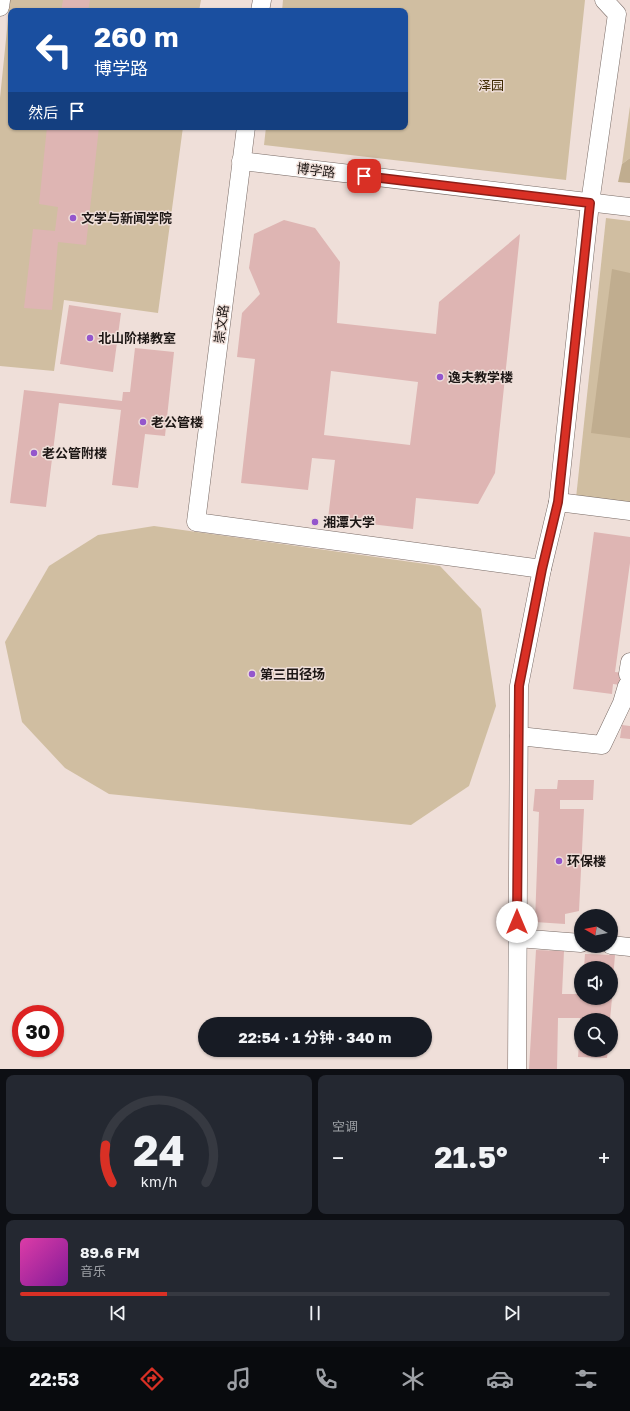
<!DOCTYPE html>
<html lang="zh">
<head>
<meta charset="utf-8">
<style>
	:root { --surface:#171b24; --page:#242831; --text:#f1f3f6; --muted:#9ea1a6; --line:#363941; --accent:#d93025 }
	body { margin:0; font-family:"Golos Text","Noto Sans SC",sans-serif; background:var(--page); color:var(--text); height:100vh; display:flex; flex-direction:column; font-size:15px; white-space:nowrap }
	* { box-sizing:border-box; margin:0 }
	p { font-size:13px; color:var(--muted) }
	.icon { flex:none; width:22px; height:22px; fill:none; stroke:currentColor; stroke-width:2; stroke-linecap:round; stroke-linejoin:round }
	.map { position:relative; height:1069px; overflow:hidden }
	.panel { display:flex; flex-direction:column; gap:6px; padding:6px; background:#0d0f14; flex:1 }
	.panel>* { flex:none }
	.top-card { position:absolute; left:8px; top:8px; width:400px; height:122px; border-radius:8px; box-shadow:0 1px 3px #0004; background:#1a4fa0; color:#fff; overflow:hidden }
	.needle { width:26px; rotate:279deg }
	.fabs { position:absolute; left:574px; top:909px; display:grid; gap:8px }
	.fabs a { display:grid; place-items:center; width:44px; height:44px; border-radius:50%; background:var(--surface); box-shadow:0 1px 3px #0004; font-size:20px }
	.speed { position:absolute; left:12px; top:1005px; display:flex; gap:8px; font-size:20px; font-weight:700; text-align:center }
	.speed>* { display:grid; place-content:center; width:52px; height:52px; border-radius:50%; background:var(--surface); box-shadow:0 1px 3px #0004; line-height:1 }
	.speed .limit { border:6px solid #d22; background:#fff; color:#111 }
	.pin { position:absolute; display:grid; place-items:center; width:34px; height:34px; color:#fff; margin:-17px; border-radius:8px; box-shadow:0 2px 6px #0006 }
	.me { position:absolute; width:44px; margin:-22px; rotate:0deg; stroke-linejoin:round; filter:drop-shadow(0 0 3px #0008) }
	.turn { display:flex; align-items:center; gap:14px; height:84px; padding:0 20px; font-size:18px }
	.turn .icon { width:52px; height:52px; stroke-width:2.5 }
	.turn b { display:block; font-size:28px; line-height:34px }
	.then { display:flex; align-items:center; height:38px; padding:0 20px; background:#0003; gap:8px; font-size:15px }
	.big { font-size:30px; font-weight:700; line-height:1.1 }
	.panel .card { flex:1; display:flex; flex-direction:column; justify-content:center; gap:6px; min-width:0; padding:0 14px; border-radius:8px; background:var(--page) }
	.panel .dial { align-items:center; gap:0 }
	.dial svg { height:104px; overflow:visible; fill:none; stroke:var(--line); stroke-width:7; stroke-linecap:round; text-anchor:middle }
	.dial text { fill:var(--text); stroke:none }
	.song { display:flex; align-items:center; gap:12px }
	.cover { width:48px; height:48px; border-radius:6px; background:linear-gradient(135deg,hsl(320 70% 55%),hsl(290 70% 35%)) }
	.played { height:4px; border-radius:2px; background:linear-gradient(90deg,var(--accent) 25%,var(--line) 25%) }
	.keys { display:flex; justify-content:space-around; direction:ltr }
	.heat { display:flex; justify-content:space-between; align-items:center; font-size:22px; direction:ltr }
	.panel .tiles { flex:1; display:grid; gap:6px; grid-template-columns:1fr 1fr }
	.card:last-child { grid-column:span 2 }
	.trip { position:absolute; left:198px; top:1017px; width:234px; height:40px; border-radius:20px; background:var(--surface); box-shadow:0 1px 3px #0004; font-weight:700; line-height:40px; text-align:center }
	.menu { display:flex; height:64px; justify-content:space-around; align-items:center; background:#090b0e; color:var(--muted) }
	.menu .icon { width:28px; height:28px }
	.menu .on { color:var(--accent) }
	.menu b { font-size:18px; color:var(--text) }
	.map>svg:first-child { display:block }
	.green { fill:#d0bea1 }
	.forest { fill:#c0ad8f }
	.building { fill:#deb5b3; fill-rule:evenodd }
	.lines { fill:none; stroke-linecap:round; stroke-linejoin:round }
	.minor-casing { stroke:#786a65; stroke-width:19 }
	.minor { stroke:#fff; stroke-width:18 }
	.route-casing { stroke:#8d1f18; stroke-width:10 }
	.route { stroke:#d93025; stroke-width:7 }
	.poi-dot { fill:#9456cc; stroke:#efdfd9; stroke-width:1.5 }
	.labels { text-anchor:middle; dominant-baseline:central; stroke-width:3; stroke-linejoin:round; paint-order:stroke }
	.park-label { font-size:13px; fill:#3e2a01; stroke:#efdfd9 }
	.street-label { font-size:13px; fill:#1d1715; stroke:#efdfd9 }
	.poi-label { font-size:13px; font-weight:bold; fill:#1d1715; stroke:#efdfd9; text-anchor:start }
</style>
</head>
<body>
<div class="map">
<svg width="630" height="1069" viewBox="0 0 630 1069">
	<rect width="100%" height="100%" fill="#efdfd9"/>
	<!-- green -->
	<g class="green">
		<path d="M 10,0 L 201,0 L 199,11 L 11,11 L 11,127 L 183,127 L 158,313 L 64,300 L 54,371 L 0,366 L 0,98 Z"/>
		<path d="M 283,0 L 585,0 L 566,180 L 264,145 L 266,127 L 405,127 L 405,11 L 282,11 Z"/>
		<path d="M 630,106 L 630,158 L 622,164 Z"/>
		<path d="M 606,218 L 630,221 L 630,506 L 576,498 Z"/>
		<path d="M 154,526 L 440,566 L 481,609 L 496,706 L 469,786 L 411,825 L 109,794 L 65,768 L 22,722 L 5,642 L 49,566 L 98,535 Z"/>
	</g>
	<!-- forest -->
	<g class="forest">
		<path d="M 630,158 L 630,183 L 618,182 L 622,164 Z"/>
		<path d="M 612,269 L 630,273 L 630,438 L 591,433 Z"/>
	</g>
	<!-- building -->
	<g class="building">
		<path d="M 63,0 L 90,0 L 88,11 L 61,11 Z"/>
		<path d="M 47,127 L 99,127 L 86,245 L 58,242 L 52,310 L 24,308 L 33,229 L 55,231 L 58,207 L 39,204 Z"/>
		<path d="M 284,220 L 315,228 L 340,262 L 337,323 L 436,334 L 439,302 L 520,234 L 495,473 L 478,504 L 416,498 L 413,529 L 328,519 L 335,460 L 312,458 L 308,490 L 241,483 L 255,359 L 237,357 L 242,313 L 260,294 L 249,268 L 254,234 ZM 331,371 L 418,382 L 410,445 L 324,435 Z"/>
		<path d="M 69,305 L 121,313 L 113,372 L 60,364 Z"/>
		<path d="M 135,348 L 174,352 L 165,436 L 145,434 L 138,488 L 112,485 L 121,410 L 59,403 L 46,507 L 10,503 L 24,390 L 122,401 L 123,392 L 130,392 Z"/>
		<path d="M 594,532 L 630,537 L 630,563 L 615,672 L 630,674 L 630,686 L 613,684 L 612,694 L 573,689 Z"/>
		<path d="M 622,725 L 630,726 L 630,739 L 620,738 Z"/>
		<path d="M 558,780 L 594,780 L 593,800 L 560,800 L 560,809 L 584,809 L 579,911 L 565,914 L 565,924 L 535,922 L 539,812 L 533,811 L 535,789 L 557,789 Z"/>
		<path d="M 536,950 L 564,951 L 562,994 L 581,994 L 581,998 L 612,998 L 610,1020 L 580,1020 L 580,1018 L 558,1018 L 557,1069 L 529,1069 Z"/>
		<path d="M 585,954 L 615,955 L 612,990 L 611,990 L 611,968 L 584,968 Z"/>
		<path d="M 580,1030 L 581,1030 L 581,1050 L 608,1050 L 607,1058 L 578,1057 Z"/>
	</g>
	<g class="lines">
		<defs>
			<g id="minor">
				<path d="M 0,7 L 1,0"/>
				<path d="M 260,11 L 262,0"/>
				<path d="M 246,127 L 196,522 L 542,569"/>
				<path d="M 241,161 L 630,207"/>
				<path d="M 558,502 L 630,511"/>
				<path d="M 628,674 L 630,662"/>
				<path d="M 519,736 L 602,745 L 622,703 L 627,686"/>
				<path d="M 517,938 L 581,943"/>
				<path d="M 611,945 L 630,947"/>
				<path d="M 517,1069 L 519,686 L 542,569 L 558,502 L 590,203 L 617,14 L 604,0"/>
			</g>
		</defs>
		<!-- minor casing -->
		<use href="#minor" class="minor-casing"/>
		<!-- minor -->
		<use href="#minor" class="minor"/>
	</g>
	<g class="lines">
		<defs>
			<path id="route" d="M 364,176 L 590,203 L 558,502 L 542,569 L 519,686 L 517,922"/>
		</defs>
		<!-- route casing -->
		<use href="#route" class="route-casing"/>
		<!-- route -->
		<use href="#route" class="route"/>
	</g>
	<!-- markers -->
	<g class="poi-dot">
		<circle cx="73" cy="218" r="4"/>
		<circle cx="90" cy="338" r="4"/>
		<circle cx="440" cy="377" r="4"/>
		<circle cx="143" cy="422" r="4"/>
		<circle cx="34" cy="453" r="4"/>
		<circle cx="315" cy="522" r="4"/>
		<circle cx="252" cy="674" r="4"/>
		<circle cx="559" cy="861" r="4"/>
	</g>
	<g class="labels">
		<!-- park labels -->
		<g class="park-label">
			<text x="491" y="85">泽园</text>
		</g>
		<!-- street labels -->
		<g class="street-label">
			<text transform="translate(316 170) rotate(7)">博学路</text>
			<text transform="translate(221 324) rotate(-83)">崇文路</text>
		</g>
		<!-- poi labels -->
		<g class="poi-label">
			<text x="81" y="218">文学与新闻学院</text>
			<text x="98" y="338">北山阶梯教室</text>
			<text x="448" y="377">逸夫教学楼</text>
			<text x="151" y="422">老公管楼</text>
			<text x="42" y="453">老公管附楼</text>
			<text x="323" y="522">湘潭大学</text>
			<text x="260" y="674">第三田径场</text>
			<text x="567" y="861">环保楼</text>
		</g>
	</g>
</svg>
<div class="fabs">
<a><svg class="needle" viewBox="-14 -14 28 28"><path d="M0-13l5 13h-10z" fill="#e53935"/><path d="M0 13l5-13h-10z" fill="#9ea1a6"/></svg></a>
<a><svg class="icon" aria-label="sound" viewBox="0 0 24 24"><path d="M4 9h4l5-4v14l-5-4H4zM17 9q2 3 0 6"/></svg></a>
<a><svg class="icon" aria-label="search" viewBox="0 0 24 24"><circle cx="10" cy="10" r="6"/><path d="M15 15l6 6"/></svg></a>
</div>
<div class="speed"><div class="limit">30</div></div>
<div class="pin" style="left:364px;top:176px;background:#d93025"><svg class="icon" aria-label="arrive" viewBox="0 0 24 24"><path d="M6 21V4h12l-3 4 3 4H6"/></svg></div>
<svg class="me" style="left:517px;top:922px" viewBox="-20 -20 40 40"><circle r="19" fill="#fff"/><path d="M0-13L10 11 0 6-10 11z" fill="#d93025"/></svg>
<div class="trip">22:54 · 1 分钟 · 340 m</div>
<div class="top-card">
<div class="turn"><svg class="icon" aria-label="left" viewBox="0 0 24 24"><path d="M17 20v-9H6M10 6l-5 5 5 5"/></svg><div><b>260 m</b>博学路</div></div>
<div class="then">然后<svg class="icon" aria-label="arrive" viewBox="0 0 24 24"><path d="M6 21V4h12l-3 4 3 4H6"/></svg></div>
</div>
</div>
<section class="panel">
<div class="tiles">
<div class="card dial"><svg viewBox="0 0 100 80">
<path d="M14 69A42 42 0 1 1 86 69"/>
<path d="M14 69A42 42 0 0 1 9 40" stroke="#d93025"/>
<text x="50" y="56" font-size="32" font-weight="700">24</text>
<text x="50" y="72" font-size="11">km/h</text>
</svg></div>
<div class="card"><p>空调</p>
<div class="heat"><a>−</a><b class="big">21.5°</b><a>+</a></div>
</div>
<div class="card">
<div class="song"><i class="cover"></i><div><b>89.6 FM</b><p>音乐</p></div></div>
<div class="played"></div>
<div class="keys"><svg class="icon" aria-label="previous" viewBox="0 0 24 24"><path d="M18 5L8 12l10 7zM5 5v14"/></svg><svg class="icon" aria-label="pause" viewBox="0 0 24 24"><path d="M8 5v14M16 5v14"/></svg><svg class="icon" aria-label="next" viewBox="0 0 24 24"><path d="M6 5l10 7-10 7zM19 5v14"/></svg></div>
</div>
</div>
</section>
<nav class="menu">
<b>22:53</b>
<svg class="icon on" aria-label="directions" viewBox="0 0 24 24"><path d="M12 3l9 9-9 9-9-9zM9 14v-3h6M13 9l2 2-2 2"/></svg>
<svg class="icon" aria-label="music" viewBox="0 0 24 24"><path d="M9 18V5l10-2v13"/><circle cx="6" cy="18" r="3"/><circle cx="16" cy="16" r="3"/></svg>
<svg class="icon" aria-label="phone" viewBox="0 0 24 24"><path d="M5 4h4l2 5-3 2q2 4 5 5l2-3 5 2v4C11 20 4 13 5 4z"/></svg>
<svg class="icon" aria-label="climate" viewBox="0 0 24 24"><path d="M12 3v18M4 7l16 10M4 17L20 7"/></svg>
<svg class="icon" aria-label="car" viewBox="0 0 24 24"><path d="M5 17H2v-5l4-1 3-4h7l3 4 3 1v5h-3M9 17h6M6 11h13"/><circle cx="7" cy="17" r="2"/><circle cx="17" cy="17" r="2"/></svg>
<svg class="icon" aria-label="filters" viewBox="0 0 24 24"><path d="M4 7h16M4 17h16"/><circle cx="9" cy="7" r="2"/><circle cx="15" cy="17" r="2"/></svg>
</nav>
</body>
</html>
